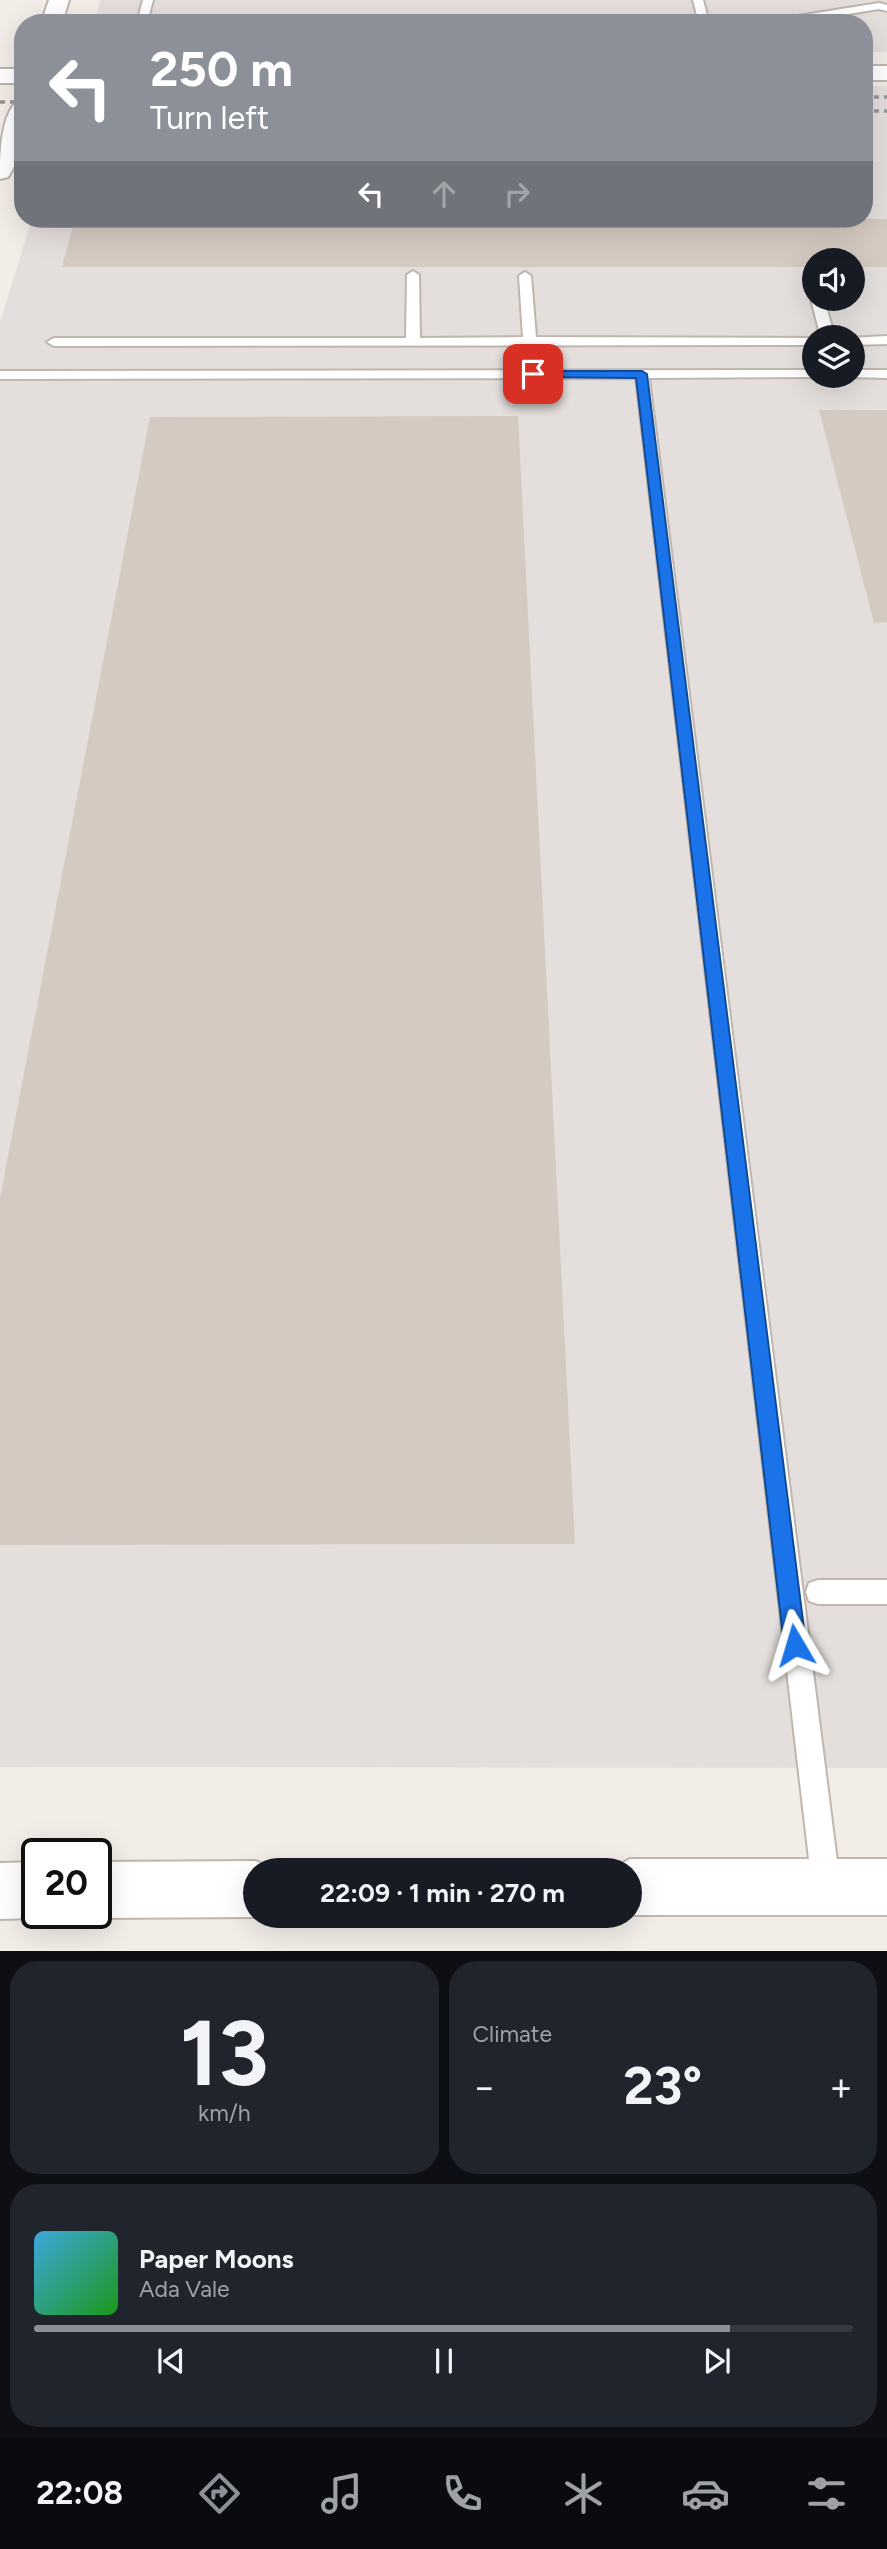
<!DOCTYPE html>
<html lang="en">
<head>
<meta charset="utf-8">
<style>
	:root { --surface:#171b24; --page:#20242c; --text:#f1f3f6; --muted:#9ea1a6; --line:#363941; --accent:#8c9099 }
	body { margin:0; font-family:Figtree,sans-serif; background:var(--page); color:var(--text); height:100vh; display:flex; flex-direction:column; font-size:26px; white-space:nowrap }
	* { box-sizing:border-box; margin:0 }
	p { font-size:23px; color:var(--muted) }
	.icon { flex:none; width:38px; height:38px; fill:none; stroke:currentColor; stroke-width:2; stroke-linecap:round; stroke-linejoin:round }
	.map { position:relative; height:1951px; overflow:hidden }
	.drawer { display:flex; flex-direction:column; gap:10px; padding:10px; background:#0d0f14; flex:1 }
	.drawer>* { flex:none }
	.guide { position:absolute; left:14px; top:14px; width:859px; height:214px; border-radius:28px; box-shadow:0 7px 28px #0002; background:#8c9099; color:#fff; overflow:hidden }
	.tools { position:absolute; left:802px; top:248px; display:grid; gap:14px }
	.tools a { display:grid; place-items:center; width:63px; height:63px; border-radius:50%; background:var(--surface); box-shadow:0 7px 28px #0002; font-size:35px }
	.speed { position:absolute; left:21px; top:1838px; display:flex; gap:14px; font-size:35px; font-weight:700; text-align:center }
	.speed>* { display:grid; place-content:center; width:91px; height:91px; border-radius:50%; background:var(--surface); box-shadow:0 7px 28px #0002; line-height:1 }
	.speed .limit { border:4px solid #111; border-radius:10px; background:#fff; color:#111 }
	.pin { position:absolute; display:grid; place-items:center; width:60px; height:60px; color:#fff; margin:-30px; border-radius:14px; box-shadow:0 4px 10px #0006 }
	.me { position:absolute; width:77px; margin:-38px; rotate:353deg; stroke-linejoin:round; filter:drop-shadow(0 0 5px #0008) }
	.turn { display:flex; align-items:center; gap:24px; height:147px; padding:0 21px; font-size:32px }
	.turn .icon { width:91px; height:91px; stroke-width:2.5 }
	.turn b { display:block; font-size:49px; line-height:60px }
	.lanes { display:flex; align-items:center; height:66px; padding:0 21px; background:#0003; justify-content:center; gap:35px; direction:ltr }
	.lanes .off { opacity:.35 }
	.big { font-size:52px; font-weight:700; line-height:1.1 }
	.drawer .widget { flex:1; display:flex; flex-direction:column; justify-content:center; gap:10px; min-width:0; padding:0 24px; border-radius:28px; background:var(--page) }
	.drawer .dial { align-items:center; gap:0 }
	.dial b { font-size:91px; line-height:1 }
	.song { display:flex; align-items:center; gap:21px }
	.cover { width:84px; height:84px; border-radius:10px; background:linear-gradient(135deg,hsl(200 70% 55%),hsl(120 70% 35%)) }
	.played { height:7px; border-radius:4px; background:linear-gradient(90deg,var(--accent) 85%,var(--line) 85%) }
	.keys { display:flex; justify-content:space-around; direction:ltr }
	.heat { display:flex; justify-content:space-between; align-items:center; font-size:38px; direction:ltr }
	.drawer .tiles { flex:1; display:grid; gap:10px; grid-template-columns:1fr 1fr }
	.widget:last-child { grid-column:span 2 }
	.trip { position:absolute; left:243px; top:1858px; width:399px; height:70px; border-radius:35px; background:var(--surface); box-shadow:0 7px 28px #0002; font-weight:700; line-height:70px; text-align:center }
	.tabs { display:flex; height:112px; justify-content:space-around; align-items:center; background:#090b0e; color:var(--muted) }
	.tabs .icon { width:49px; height:49px }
	.tabs .current { color:var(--accent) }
	.tabs b { font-size:32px; color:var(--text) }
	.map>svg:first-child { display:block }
	.industrial { fill:#e4dfdc; fill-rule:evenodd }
	.building { fill:#d5cac1 }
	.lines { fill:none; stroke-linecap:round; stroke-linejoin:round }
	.service-casing { stroke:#bfb6ae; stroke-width:4 }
	.minor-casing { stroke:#bfb6ae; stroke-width:4 }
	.tertiary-casing { stroke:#bfb6ae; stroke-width:4 }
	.service { fill:#fff; fill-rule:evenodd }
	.minor { fill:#fff; fill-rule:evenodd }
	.tertiary { fill:#fff; fill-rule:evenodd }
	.rail { stroke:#959595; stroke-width:3.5; stroke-dasharray:5 5; stroke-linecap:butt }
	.route { fill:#1a73e8; stroke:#114b97; stroke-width:2 }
</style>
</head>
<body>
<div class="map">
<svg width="887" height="1951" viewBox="0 0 887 1951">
	<rect width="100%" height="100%" fill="#f2ede7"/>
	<!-- industrial -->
	<g class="industrial">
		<path d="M 101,0 L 887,0 L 887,52 L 865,52 L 864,23 L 94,23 Z"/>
		<path d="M 865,86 L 887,86 L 887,1768 L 0,1767 L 0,322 L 32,219 L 864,219 ZM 814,261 L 852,261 L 852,299 L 814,299 ZM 814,338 L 852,338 L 852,376 L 814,376 Z"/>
	</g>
	<!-- building -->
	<g class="building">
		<path d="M 75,219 L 887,219 L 887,267 L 852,267 L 852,261 L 814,261 L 814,267 L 62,267 Z"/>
		<path d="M 819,410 L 887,410 L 887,622 L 874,623 Z"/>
		<path d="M 518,416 L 575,1544 L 0,1545 L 0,1198 L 150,417 Z"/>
	</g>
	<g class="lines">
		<defs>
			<g id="service">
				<path d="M 143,0 L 153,0 L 147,23 L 137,23 Z"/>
				<path d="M 693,0 L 703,0 L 708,19 L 791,17 L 879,3 L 887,5 L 887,11 L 879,9 L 793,23 L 687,23 L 698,20 Z"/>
				<path d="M 413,271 L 419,275 L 420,338 L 523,337 L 519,276 L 525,272 L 531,276 L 536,337 L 817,338 L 814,338 L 814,345 L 54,346 L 47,342 L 54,338 L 406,338 L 407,275 Z"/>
				<path d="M 806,273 L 814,273 L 814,291 L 808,287 Z"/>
				<path d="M 814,296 L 814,299 L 824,299 L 835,338 L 821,338 L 811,299 Z"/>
				<path d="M 887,336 L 887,344 L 852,345 L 852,338 L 849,338 Z"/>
				<path d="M 814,370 L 814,376 L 819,377 L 649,378 L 840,1885 L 836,1895 L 826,1899 L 816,1895 L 812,1885 L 636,378 L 0,379 L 0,371 Z"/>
				<path d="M 852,370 L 887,370 L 887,378 L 847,377 L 852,376 Z"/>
				<path d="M 818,1580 L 887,1580 L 887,1604 L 818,1604 L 809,1601 L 806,1592 L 809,1583 Z"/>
			</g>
			<g id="minor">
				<rect x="864" y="66" width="23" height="14"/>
				<rect x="0" y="69" width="23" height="14"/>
			</g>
			<g id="tertiary">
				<path d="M 49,0 L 69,0 L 62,23 L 41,23 Z"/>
				<path d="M 23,99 C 23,126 24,154 8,177 L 0,179 C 0,159 0,105 23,99 Z"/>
				<path d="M 630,1859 L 887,1859 L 887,1915 L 630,1915 L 630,1871 L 609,1871 Z"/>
				<path d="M 256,1861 L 276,1871 L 256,1871 L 256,1917 L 96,1918 L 84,1913 L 96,1913 L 96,1862 Z"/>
				<path d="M 37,1862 L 37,1913 L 49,1913 L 37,1918 L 0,1919 L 0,1863 Z"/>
			</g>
		</defs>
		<!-- service casing -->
		<use href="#service" class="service-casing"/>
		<!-- minor casing -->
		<use href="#minor" class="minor-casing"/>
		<!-- tertiary casing -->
		<use href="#tertiary" class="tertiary-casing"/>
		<!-- service -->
		<use href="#service" class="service"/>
		<!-- minor -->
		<use href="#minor" class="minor"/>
		<!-- tertiary -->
		<use href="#tertiary" class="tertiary"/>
		<!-- rail -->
		<g class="rail">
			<path d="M 864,97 L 887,97"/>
			<path d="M 0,102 L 23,102"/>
			<path d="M 864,111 L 887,111"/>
		</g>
	</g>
	<!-- route -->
	<path class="route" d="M 533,371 L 642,371 L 647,374 L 806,1645 L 802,1653 L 795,1656 L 788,1653 L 784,1645 L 636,378 L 529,377 L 529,372 Z"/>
</svg>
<div class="tools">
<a><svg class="icon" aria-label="sound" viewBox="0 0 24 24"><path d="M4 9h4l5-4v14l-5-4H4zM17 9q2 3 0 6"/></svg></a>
<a><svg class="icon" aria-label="layers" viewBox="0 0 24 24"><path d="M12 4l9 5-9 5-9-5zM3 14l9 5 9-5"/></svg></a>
</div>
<div class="speed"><div class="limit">20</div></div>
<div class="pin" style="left:533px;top:374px;background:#d93025"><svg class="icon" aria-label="arrive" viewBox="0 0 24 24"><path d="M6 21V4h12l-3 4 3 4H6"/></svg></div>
<svg class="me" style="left:795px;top:1645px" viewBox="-20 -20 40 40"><path d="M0-17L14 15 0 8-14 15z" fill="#1a73e8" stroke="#fff" stroke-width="4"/></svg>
<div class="trip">22:09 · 1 min · 270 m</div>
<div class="guide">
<div class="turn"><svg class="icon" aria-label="left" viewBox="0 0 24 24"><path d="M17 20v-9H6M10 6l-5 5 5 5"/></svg><div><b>250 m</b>Turn left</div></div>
<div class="lanes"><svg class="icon" aria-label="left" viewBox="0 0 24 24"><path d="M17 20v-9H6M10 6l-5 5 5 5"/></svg><svg class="icon off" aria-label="ahead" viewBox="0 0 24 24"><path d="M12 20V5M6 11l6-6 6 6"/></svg><svg class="icon off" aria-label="right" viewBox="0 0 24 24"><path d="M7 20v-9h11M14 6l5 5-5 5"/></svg></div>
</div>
</div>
<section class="drawer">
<div class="tiles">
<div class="widget dial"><b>13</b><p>km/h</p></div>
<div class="widget"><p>Climate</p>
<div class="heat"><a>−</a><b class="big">23°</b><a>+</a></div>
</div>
<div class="widget">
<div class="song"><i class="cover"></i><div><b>Paper Moons</b><p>Ada Vale</p></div></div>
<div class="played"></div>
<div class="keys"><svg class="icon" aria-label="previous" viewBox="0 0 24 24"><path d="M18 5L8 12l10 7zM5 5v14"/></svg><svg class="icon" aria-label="pause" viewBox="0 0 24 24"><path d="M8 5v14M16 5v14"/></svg><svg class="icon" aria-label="next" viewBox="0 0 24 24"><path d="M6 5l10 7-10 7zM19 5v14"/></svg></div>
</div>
</div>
</section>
<nav class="tabs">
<b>22:08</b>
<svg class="icon current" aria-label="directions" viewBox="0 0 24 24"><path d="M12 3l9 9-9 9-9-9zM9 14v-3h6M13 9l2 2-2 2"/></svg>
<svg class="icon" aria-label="music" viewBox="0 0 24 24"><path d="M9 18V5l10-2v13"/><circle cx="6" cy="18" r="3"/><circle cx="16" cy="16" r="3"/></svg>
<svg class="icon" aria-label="phone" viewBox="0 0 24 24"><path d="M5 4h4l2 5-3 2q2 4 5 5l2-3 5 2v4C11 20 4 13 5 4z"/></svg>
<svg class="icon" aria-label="climate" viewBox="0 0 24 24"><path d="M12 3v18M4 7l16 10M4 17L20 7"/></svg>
<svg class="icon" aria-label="car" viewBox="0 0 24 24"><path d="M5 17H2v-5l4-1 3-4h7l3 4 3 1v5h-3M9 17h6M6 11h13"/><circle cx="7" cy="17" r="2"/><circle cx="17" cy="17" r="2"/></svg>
<svg class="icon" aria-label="filters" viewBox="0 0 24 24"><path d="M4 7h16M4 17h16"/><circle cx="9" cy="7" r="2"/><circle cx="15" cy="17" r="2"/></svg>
</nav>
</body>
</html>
